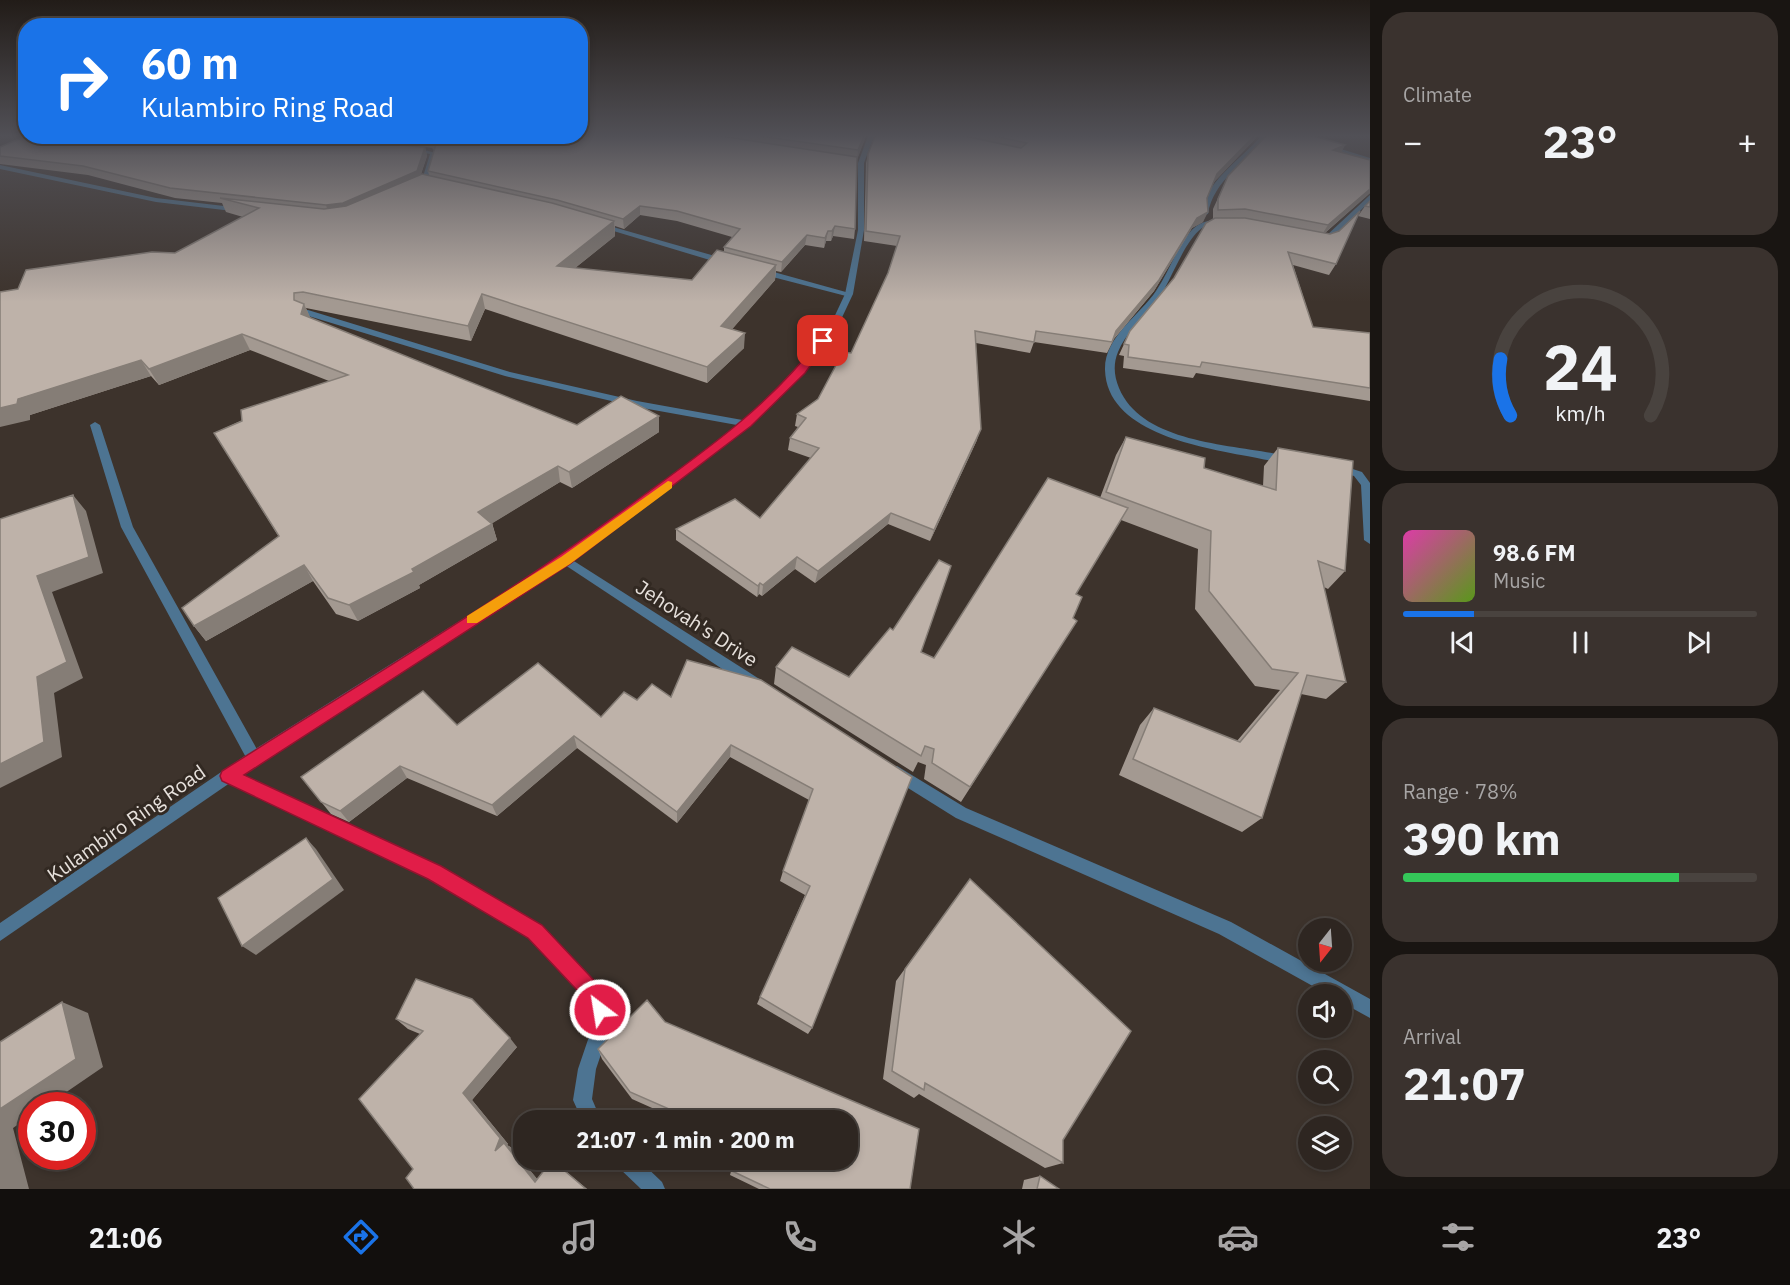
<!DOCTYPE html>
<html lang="en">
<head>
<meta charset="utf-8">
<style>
	:root { --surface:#2e2621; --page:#3a322e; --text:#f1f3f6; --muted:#a7a5a5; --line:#49433f; --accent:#1a73e8 }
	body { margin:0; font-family:"IBM Plex Sans",sans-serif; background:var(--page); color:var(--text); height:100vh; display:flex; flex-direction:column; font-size:22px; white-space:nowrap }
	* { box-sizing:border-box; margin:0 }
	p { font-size:20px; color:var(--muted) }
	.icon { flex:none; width:33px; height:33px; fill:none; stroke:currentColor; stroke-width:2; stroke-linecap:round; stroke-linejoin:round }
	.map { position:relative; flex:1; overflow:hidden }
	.side { display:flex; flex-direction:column; gap:12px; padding:12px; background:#191512; width:420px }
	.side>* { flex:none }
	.hud { position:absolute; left:18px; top:18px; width:570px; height:126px; border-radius:24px; box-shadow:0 3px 9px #0003,0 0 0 2px var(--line); background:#1a73e8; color:#fff; overflow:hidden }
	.needle { width:39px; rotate:197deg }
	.fabs { position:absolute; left:1298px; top:918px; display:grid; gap:12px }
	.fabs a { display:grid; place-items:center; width:54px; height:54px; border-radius:50%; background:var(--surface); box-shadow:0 3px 9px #0003,0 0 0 2px var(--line); font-size:30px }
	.speed { position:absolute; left:18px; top:1092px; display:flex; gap:12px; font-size:30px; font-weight:700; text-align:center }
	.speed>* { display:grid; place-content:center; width:78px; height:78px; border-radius:50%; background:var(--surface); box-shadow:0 3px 9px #0003,0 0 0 2px var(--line); line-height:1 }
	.speed .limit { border:9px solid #d22; background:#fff; color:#111 }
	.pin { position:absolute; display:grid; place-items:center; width:51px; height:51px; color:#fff; margin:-26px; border-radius:12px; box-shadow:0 3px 9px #0006 }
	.me { position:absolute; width:66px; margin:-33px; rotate:329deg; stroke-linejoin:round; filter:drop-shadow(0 0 4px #0008) }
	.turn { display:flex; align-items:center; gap:21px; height:126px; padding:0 24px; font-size:27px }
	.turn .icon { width:78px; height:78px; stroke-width:2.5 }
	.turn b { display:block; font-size:42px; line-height:51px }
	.big { font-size:45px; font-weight:800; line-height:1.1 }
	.side .widget { flex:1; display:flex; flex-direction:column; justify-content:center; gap:9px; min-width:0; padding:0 21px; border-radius:24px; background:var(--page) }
	.side .dial { align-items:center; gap:0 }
	.dial svg { height:156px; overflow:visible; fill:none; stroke:var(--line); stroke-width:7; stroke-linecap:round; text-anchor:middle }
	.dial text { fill:var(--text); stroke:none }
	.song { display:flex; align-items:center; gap:18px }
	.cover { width:72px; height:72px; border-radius:9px; background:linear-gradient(135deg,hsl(320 70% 55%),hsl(90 70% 35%)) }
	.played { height:6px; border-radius:3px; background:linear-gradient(90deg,var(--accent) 20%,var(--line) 20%) }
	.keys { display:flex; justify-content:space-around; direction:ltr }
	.heat { display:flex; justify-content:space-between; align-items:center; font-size:33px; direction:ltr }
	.charge { height:9px; border-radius:4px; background:linear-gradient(90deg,#34c759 78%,var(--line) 0) }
	.trip { position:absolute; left:513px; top:1110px; width:345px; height:60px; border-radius:24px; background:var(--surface); box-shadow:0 3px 9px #0003,0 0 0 2px var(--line); font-weight:800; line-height:60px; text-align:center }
	.dock { display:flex; height:96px; justify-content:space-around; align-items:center; background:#120f0d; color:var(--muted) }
	.dock .icon { width:42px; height:42px }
	.dock .on { color:var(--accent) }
	.dock b { font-size:27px; color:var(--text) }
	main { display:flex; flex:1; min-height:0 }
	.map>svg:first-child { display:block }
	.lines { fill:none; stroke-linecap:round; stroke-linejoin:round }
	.minor { fill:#4d7492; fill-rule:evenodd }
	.tertiary { fill:#4d7492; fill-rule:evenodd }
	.wall { fill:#a39991; fill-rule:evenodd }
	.shaded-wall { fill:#857d76 }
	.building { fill:#beb2a9; stroke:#857d76; stroke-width:1.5 }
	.route { fill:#e11d48; stroke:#92132f; stroke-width:1.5 }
	.slow { fill:#f59e0b }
	.labels { text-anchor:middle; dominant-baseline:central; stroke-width:6; stroke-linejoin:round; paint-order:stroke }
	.street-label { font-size:20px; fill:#e7e1dc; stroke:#322922 }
</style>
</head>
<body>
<main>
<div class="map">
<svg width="1370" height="1189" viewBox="0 0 1370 1189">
	<rect width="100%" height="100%" fill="#3d332c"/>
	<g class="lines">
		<!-- minor -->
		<g class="minor">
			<path d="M 1261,136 L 1267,136 C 1247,162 1213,180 1208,214 L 1203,215 C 1199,186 1244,157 1261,136 Z"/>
			<path d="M 1328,145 L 1370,158 L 1370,162 L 1326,148 Z"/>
			<path d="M 412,147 L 436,153 L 426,184 L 421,183 L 430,154 L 410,150 Z"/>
			<path d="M 0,165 L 156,198 L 241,208 L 244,210 L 241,212 L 156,202 L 0,169 Z"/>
			<path d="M 1370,195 L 1370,201 L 1331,240 L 1316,242 L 1316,238 L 1326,236 Z"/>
			<path d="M 1214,220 L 1223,222 C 1217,226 1209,223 1202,228 C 1182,243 1171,284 1154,305 C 1141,320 1125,334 1118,352 C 1113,364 1114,376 1119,388 C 1143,446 1239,444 1291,457 L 1291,461 C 1276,464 1256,457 1241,455 C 1195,446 1107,431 1105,370 C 1104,337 1140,315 1156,291 C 1169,272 1176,249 1190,232 C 1197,224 1204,221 1214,220 Z"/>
			<path d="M 599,223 L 729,260 L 730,262 L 723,264 L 597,226 L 597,224 Z"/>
			<path d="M 757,269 L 763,269 L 853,294 L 846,296 L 757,273 Z"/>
			<path d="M 302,310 L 308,310 L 510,372 L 637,401 L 748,421 L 753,424 L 748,427 L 637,407 L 505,376 L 302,314 Z"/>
			<path d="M 95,422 L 100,425 L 133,527 L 259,753 L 261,758 L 259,763 L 254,764 L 249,763 L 121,527 L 90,425 Z"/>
			<path d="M 1337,464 L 1362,472 L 1370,483 L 1370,544 L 1364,540 L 1361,485 L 1354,476 L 1333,469 L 1332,467 L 1333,465 Z"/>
			<path d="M 566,556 L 761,680 L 763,684 L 761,688 L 756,690 L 751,688 L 562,563 L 560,560 L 562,557 Z"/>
			<path d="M 897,766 L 966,808 L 1231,922 L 1370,999 L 1370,1018 L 1341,1002 L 1341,994 L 1327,994 L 1219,934 L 956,818 L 892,778 L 890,773 L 892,768 Z"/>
			<path d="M 228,769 L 440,867 L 541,926 L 603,992 L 612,1022 L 596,1069 L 592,1099 L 601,1120 L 582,1120 L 573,1100 L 578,1069 L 594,1022 L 589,1003 L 529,938 L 428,879 L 223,781 L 221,776 L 223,771 Z"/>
			<path d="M 615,1160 L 639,1160 L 662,1182 L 665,1189 L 641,1189 L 618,1167 Z"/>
		</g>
		<!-- tertiary -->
		<path class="tertiary" d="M 868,136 L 874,136 L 864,163 L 864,230 L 853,294 L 838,326 L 804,373 L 751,426 L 570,563 L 259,763 L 0,941 L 0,923 L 249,753 L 562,557 L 745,422 L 798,369 L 830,326 L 845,294 L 858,230 L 858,163 Z"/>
	</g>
	<!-- wall -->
	<g class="wall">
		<path d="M 280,136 L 866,136 L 857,159 L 855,229 L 854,239 L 833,236 L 831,241 L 826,241 L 824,248 L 805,245 L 781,272 L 776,271 L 775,280 L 732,329 L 744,348 L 707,383 L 485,309 L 471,341 L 306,308 L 310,318 L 577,425 L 659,416 L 659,432 L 572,488 L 560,482 L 492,523 L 497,540 L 419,585 L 420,588 L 358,621 L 336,614 L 313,581 L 206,641 L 194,626 L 279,537 L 214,433 L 329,381 L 250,350 L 159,385 L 151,376 L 30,415 L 30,420 L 18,289 L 175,253 L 243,217 L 226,212 L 222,203 L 175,198 L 88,175 L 0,164 L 0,147 ZM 425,147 L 432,148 L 434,150 L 428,171 L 429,175 L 421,174 L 427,156 ZM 640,215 L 677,221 L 732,237 L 724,247 L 724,252 L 692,280 L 575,268 L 615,236 L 615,226 L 624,229 Z"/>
		<path d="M 875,136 L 1258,136 L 1214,182 L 1207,198 L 1203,222 L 1192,228 L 1154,291 L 1114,339 L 1107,353 L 1034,342 L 1030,353 L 976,343 L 977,440 L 930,541 L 888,524 L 815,583 L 795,569 L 762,596 L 759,594 L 757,597 L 676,540 L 676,529 L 760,518 L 811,458 L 788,450 L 790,438 L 798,427 L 795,426 L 797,414 L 818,399 L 851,353 L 888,273 L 897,246 L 864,241 L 866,163 L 868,154 Z"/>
		<path d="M 1345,145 L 1341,152 L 1370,193 L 1325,233 L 1336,264 L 1329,275 L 1293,265 L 1313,327 L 1370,333 L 1370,401 L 1196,373 L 1193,378 L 1123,368 L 1124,356 L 1119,355 L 1130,331 L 1174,278 L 1213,219 L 1213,209 L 1228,176 Z"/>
		<path d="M 1370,201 L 1370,219 L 1358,216 L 1365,206 Z"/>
		<path d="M 1126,437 L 1204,468 L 1263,486 L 1264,466 L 1278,448 L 1345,571 L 1328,589 L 1324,587 L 1346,682 L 1326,699 L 1301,694 L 1262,818 L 1242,832 L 1119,775 L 1140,725 L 1154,708 L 1237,741 L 1280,690 L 1255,686 L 1195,609 L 1198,549 L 1121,520 L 1076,594 L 1073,618 L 1077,621 L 961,802 L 924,779 L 926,765 L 918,762 L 913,772 L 774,684 L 776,667 L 849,677 L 921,652 L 934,658 L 1100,498 L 1116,455 Z"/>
		<path d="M 671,697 L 912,777 L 812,1028 L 808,1034 L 757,1004 L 760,997 L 805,895 L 780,881 L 783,871 L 809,800 L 730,757 L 677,823 L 577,748 L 497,816 L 407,778 L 349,822 L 331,814 L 301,777 L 457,725 L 601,717 L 637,700 Z"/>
		<path d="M 970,879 L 1063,1140 L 1063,1163 L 1045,1168 L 919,1094 L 914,1098 L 883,1079 L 896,981 Z"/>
		<path d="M 647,1000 L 665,1022 L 919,1129 L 910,1189 L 759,1189 L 730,1175 L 734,1160 L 848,1160 L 848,1120 L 679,1120 L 632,1099 L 602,1059 L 598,1049 Z"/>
		<path d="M 396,1019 L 517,1047 L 472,1100 L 508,1144 L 507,1145 L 512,1148 L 537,1179 L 558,1165 L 587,1189 L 413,1169 L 420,1034 L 408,1029 Z"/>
		<path d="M 1040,1176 L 1059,1189 L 1022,1189 L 1024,1180 Z"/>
	</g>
	<!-- shaded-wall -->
	<g class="shaded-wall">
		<path d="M 864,136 L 866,136 L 857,160 L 858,150 Z"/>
		<path d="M 1254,136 L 1258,136 L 1213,183 L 1217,174 Z"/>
		<path d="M 1345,145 L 1340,155 L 1333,150 Z"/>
		<path d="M 425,147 L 427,156 L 419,180 L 329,215 L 326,205 Z"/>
		<path d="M 1370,189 L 1370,193 L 1321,236 L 1328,225 Z"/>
		<path d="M 640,206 L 640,215 L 624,229 L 623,219 Z"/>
		<path d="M 1208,212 L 1203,222 L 1192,228 L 1154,291 L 1111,342 L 1116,331 L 1197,218 Z"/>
		<path d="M 614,221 L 615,236 L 559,281 L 557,266 Z"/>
		<path d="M 835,226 L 833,236 L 831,241 L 832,231 Z"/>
		<path d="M 828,231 L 826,241 L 824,248 L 825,238 Z"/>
		<path d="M 807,235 L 805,245 L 781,272 L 782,262 Z"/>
		<path d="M 776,265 L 775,280 L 721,342 L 721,326 Z"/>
		<path d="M 482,294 L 485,309 L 471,341 L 468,326 Z"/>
		<path d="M 304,304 L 311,319 L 301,314 Z"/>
		<path d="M 745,333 L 744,348 L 707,383 L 707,367 Z"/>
		<path d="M 242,334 L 250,350 L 159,385 L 149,369 Z"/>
		<path d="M 141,360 L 151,376 L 30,415 L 30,420 L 0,427 L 0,408 L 18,399 Z"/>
		<path d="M 659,416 L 659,432 L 572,488 L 569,472 Z"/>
		<path d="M 981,429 L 977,440 L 930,541 L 934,530 Z"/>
		<path d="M 558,466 L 560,482 L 483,529 L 478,512 Z"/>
		<path d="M 73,495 L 86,511 L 103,573 L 52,592 L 83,678 L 54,693 L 62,757 L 0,788 L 0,764 L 37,677 L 37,576 Z"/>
		<path d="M 891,513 L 888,524 L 815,583 L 818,571 Z"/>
		<path d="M 492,524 L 497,540 L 419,585 L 420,588 L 358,621 L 349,605 Z"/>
		<path d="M 797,557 L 795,569 L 762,596 L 763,585 Z"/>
		<path d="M 304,565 L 313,581 L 206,641 L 194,626 Z"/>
		<path d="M 760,583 L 759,594 L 757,597 L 758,586 Z"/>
		<path d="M 574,736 L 577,748 L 497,816 L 492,805 Z"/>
		<path d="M 731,745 L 730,757 L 677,823 L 677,812 Z"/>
		<path d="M 400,766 L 407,778 L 349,822 L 340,811 Z"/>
		<path d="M 306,838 L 316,849 L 344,890 L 256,955 L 242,946 Z"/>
		<path d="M 62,1002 L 88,1013 L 103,1067 L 46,1106 L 32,1106 L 32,1115 L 13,1128 L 29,1189 L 0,1189 L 0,1109 Z"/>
		<path d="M 510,1038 L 517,1047 L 472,1100 L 508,1144 L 507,1145 L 512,1148 L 542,1185 L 535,1182 L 495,1151 L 463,1093 Z"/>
	</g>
	<!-- building -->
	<g class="building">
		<path d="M 26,136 L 274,136 L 425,147 L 417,171 L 343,203 L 326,205 L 170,188 L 83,166 L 0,156 L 0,147 Z"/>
		<path d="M 400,136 L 720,136 L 857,157 L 855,229 L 835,226 L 832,231 L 828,231 L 825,238 L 807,235 L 782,262 L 724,247 L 740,229 L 677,211 L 640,206 L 623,219 L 557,200 L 428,171 L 436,144 L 430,139 Z"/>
		<path d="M 761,136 L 864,136 L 858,150 Z"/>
		<path d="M 875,136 L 964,136 L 1021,148 L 1027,143 L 994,136 L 1254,136 L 1217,174 L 1207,198 L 1208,212 L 1197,218 L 1159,280 L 1116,331 L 1112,342 L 1036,331 L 1034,342 L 975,331 L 981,429 L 934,530 L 891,513 L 818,571 L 797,557 L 763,585 L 760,583 L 758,586 L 676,529 L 735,499 L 760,518 L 819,448 L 790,438 L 806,418 L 797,414 L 818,399 L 843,352 L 851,353 L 888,273 L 900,236 L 866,231 L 868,154 Z"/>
		<path d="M 1266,136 L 1313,136 L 1345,145 L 1333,150 L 1370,160 L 1370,189 L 1328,225 L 1245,209 L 1218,210 L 1218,199 L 1228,176 Z"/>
		<path d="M 422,174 L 552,203 L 614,221 L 557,266 L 692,280 L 717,250 L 776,265 L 721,326 L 745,333 L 707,367 L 482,294 L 468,326 L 303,292 L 294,293 L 294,300 L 304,304 L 301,314 L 577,425 L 621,396 L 659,416 L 569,472 L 558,466 L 478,512 L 492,524 L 412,569 L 414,572 L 349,605 L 328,598 L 304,565 L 194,626 L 182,608 L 279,536 L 214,433 L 242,421 L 241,410 L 348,375 L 242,334 L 149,369 L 141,360 L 18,399 L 17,404 L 0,408 L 0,292 L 18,289 L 26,270 L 152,252 L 175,253 L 259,208 L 220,198 L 324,209 L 346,206 Z"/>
		<path d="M 1370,201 L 1370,207 L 1365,206 Z"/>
		<path d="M 1360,211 L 1336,264 L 1288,252 L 1313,327 L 1370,333 L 1370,388 L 1202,362 L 1200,367 L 1128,357 L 1129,345 L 1124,344 L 1130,331 L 1174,278 L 1206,223 L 1215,218 L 1245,218 L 1330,234 L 1339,231 Z"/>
		<path d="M 1126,437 L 1205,458 L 1204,468 L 1276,490 L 1278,448 L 1353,461 L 1345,571 L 1318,561 L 1346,682 L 1307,675 L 1262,818 L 1133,759 L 1154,708 L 1240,742 L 1298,673 L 1272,669 L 1209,591 L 1211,531 L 1106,492 Z"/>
		<path d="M 1048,478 L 1128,508 L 1076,594 L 1082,597 L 1073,618 L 1077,621 L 970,787 L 932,763 L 934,749 L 925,746 L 921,756 L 776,667 L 792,647 L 849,677 L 890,628 L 893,630 L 939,560 L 951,566 L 921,652 L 934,658 Z"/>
		<path d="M 73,495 L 89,557 L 37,576 L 67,662 L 37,677 L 44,742 L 0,764 L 0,519 Z"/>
		<path d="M 687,660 L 761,680 L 912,777 L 812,1028 L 760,997 L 810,886 L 783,871 L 813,789 L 731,745 L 677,812 L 574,736 L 492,805 L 400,766 L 340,811 L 321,802 L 301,777 L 423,691 L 457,725 L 538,663 L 601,717 L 624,692 L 637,700 L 652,684 L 671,697 Z"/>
		<path d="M 306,838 L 333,879 L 242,946 L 218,898 Z"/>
		<path d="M 970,879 L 1131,1031 L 1063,1140 L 1063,1163 L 925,1083 L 924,1090 L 892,1071 L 905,969 Z"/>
		<path d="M 416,979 L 472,999 L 510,1038 L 463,1093 L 500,1138 L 495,1151 L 504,1143 L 535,1182 L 552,1160 L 586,1189 L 414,1189 L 406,1178 L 413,1169 L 359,1099 L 423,1031 L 396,1019 Z"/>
		<path d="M 647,1000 L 665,1022 L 919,1129 L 910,1189 L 770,1189 L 732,1171 L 735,1160 L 848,1160 L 848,1120 L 694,1120 L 630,1092 L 598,1049 Z"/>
		<path d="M 62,1002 L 76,1059 L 0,1109 L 0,1042 Z"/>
		<path d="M 1040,1176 L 1059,1189 L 1037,1189 Z"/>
	</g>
	<!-- sky -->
	<linearGradient id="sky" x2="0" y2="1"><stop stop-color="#221c18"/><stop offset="0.45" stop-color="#515056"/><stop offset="1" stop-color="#515056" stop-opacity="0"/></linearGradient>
	<rect width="1370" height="302" fill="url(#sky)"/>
	<!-- route -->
	<path class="route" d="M 820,339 L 828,341 L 805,373 L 751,426 L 570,564 L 244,775 L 441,866 L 542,925 L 604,991 L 610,1010 L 607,1017 L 600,1020 L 593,1017 L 589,1003 L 528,938 L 428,879 L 222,781 L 220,776 L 222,771 C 364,681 509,595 644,495 C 710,447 770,405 820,339 Z"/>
	<!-- slow -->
	<path class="slow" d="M 668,481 L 672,482 L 672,488 L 570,564 L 477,623 L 467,623 L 467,616 L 561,557 Z"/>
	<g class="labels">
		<!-- street labels -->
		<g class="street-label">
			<text transform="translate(697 623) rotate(33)">Jehovah's Drive</text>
			<text transform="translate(126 823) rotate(-35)">Kulambiro Ring Road</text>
		</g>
	</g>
</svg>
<div class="fabs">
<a><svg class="needle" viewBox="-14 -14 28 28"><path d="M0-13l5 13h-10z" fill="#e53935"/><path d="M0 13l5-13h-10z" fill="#a7a5a5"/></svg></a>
<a><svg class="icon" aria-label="sound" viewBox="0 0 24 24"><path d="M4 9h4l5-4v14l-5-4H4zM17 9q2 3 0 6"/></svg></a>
<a><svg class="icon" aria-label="search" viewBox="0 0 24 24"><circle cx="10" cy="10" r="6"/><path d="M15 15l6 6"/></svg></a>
<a><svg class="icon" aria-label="layers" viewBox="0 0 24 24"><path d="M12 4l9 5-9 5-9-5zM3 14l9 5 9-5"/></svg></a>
</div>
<div class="speed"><div class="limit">30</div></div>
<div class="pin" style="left:823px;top:341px;background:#d93025"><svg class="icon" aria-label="arrive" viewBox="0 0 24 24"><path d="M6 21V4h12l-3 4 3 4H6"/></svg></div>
<svg class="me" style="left:600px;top:1010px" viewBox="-20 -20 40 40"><circle r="17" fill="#e11d48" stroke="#fff" stroke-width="3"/><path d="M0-11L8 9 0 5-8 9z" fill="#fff"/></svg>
<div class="trip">21:07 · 1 min · 200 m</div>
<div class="hud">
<div class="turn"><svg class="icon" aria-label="right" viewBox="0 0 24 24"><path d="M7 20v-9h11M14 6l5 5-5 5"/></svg><div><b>60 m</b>Kulambiro Ring Road</div></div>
</div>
</div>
<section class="side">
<div class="widget"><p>Climate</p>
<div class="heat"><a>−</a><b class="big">23°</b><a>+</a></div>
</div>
<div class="widget dial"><svg viewBox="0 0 100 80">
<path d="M14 69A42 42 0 1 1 86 69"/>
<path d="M14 69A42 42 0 0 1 9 40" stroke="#1a73e8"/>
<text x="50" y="56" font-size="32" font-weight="700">24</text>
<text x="50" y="72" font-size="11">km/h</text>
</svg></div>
<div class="widget">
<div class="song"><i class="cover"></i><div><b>98.6 FM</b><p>Music</p></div></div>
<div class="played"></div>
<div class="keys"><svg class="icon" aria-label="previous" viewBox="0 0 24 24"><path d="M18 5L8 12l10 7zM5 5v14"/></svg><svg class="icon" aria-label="pause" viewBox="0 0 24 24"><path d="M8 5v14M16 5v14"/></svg><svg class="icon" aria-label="next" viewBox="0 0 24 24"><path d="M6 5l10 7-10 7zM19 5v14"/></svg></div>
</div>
<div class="widget"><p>Range · 78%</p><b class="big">390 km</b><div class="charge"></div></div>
<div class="widget"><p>Arrival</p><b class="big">21:07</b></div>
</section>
</main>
<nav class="dock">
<b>21:06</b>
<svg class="icon on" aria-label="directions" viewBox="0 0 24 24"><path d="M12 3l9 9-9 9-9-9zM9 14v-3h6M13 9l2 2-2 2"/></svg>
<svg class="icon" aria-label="music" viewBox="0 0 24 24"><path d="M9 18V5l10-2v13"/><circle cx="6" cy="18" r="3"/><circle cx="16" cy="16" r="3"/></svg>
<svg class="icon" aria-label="phone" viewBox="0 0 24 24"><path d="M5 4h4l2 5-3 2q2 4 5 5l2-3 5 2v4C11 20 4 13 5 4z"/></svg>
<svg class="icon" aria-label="climate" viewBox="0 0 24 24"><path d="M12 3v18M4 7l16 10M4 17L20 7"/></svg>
<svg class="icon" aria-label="car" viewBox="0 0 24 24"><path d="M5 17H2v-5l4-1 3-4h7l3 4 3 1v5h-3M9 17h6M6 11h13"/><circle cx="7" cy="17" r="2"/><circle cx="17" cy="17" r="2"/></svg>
<svg class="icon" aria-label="filters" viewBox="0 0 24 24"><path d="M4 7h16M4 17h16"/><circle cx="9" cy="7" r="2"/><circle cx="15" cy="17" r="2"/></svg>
<b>23°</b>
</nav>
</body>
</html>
